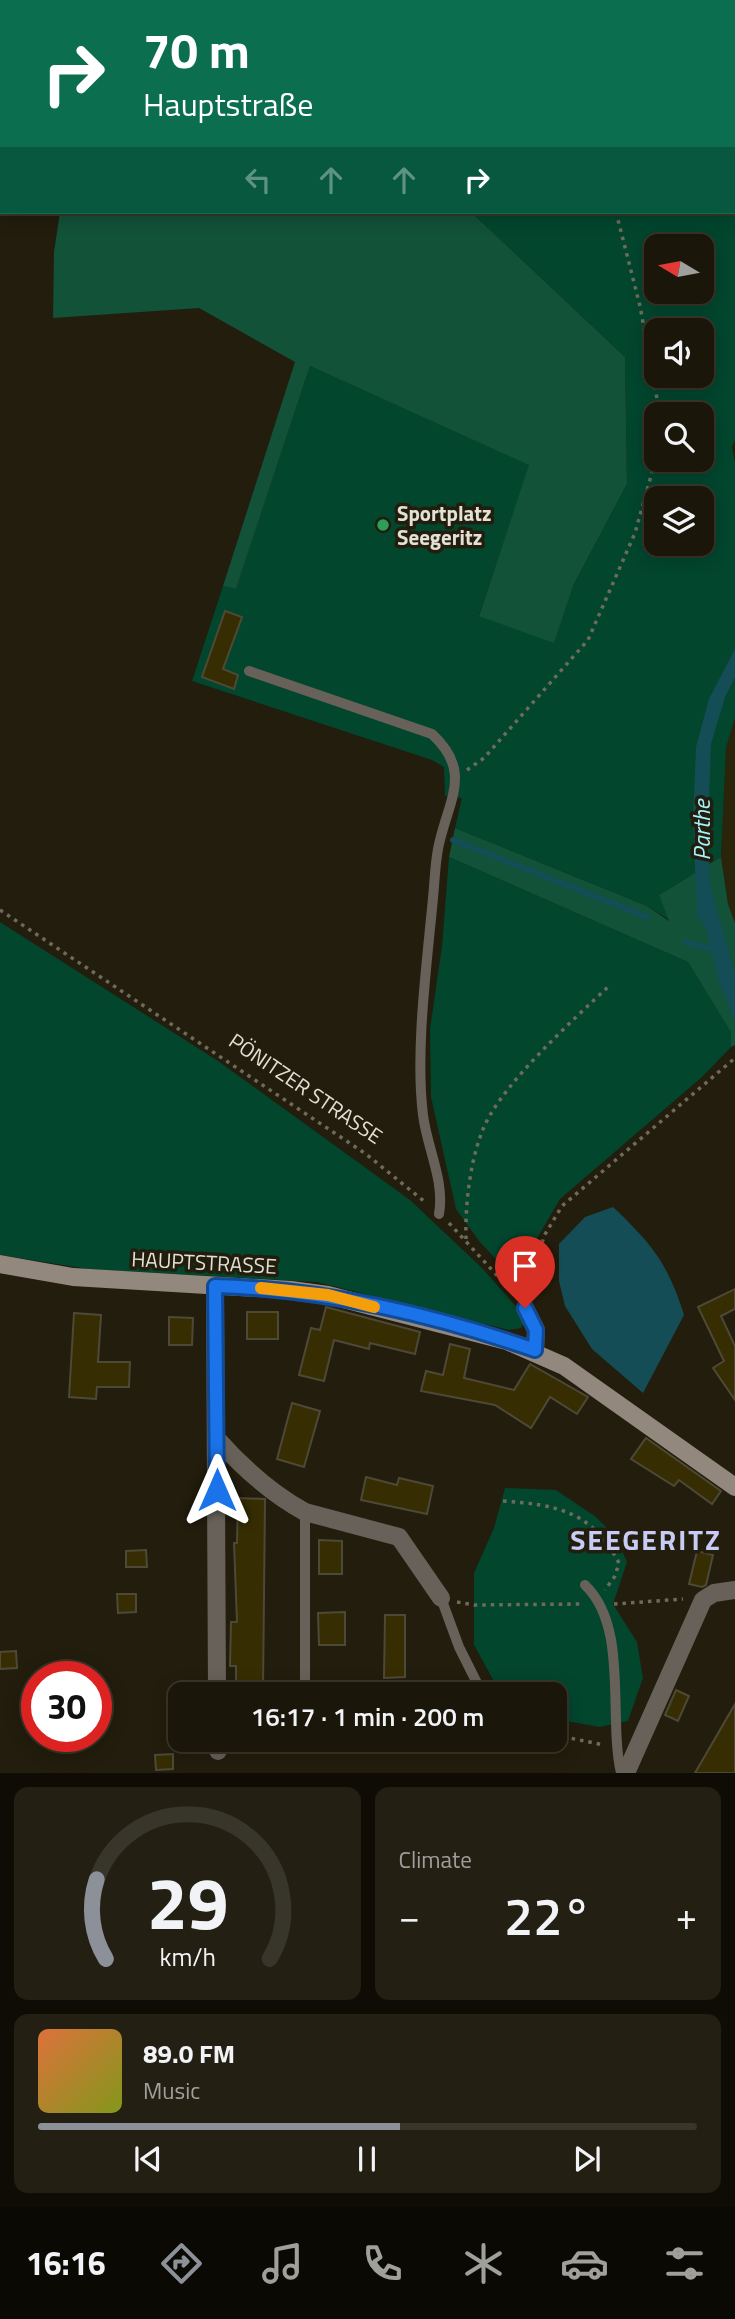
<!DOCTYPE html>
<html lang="en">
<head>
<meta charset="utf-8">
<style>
	:root { --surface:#1a1609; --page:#231f12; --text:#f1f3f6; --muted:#9f9f9c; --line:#38352a; --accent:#8c9099 }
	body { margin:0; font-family:"Titillium Web",sans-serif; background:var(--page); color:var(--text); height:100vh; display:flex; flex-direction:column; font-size:26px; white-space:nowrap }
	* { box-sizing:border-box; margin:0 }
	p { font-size:23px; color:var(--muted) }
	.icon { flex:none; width:38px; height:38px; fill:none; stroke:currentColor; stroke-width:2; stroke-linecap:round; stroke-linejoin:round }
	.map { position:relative; height:1773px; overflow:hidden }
	.details { display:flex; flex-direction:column; gap:14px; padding:14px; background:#0e0c05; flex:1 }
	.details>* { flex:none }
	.guide { position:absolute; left:0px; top:0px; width:735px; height:214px; box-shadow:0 4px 18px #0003,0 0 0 2px var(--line); background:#0b6e4f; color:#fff; overflow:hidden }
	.needle { width:46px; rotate:280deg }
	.buttons { position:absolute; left:644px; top:234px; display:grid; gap:14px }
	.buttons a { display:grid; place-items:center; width:70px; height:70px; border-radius:14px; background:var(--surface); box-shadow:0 4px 18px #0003,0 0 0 2px var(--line); font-size:35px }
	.speed { position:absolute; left:21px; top:1661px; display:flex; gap:14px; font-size:35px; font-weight:700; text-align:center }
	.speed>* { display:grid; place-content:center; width:91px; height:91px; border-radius:50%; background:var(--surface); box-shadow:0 4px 18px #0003,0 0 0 2px var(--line); line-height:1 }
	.speed .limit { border:10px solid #d22; background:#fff; color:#111 }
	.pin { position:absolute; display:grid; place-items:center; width:60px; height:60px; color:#fff; margin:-72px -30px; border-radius:50% 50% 50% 0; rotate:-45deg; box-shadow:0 0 7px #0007 }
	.pin .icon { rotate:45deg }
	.me { position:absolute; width:77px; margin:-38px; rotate:0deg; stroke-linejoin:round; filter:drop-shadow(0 0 5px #0008) }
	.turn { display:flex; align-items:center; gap:24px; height:147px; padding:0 28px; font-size:32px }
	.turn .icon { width:91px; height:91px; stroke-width:2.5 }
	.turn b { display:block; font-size:49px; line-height:60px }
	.lanes { display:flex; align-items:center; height:66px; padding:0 28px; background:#0003; justify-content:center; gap:35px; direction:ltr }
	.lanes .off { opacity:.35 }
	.big { font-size:52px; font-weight:600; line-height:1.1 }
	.details .widget { flex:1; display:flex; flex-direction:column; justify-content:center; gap:10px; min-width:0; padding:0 24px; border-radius:14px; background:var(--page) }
	.details .dial { align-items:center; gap:0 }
	.dial svg { height:182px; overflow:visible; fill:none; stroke:var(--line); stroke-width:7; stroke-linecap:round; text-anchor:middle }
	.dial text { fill:var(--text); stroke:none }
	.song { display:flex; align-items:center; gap:21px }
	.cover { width:84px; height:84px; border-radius:10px; background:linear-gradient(135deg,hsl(20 70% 55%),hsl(70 70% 35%)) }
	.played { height:7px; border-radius:4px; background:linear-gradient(90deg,var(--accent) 55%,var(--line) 55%) }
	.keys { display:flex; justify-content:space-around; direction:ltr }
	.heat { display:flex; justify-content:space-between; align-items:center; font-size:38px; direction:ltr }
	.details .tiles { flex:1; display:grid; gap:14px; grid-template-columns:1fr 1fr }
	.widget:last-child { grid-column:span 2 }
	.trip { position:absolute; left:168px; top:1682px; width:399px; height:70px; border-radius:14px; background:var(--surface); box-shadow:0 4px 18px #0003,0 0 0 2px var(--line); font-weight:600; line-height:70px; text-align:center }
	.tab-bar { display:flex; height:112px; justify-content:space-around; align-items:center; background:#0a0904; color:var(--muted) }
	.tab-bar .icon { width:49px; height:49px }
	.tab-bar .active { color:var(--accent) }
	.tab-bar b { font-size:32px; color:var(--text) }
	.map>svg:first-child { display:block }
	.built { fill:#2a240a }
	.green { fill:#02462e; fill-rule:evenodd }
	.forest { fill:#125238 }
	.water { fill:#144d55 }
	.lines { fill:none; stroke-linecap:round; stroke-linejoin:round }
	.stream { stroke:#144d55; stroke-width:6 }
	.building { fill:#362d03; stroke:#4e4937; stroke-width:2 }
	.path { stroke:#6f6b5c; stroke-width:3.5; stroke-dasharray:3.5 5; stroke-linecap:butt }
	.lane { stroke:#68615a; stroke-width:10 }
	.street { stroke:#68615a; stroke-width:18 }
	.secondary { stroke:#93887d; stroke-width:18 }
	.route-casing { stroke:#114b97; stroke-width:18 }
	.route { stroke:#1a73e8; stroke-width:12 }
	.slow { stroke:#f59e0b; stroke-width:12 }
	.leisure-dot { fill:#2e9e5b; stroke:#221d0c; stroke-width:2.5 }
	.labels { text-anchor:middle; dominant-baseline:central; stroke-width:7; stroke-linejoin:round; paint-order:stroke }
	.poi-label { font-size:21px; font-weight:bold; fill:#e3e0d5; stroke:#221d0c; text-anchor:start }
	.street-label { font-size:21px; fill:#e3e0d5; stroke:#221d0c }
	.water-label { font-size:23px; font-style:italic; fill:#a6f2fd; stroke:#221d0c }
	.district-label { font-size:28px; font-weight:bold; letter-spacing:2px; fill:#c7cbf6; stroke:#221d0c }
</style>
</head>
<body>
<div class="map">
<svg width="735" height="1773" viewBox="0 0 735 1773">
	<rect width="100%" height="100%" fill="#221d0c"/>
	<!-- built -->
	<path class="built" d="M 735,718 L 735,923 L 728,904 L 721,857 L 726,748 Z"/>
	<!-- green -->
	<g class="green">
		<path d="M 147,0 L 735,0 L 735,440 L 732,447 L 735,462 L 735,718 L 726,748 L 721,857 L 659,895 L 671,921 L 647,906 L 455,828 L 462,798 L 445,796 L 444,767 L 432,760 L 192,681 L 223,586 L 236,589 L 310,366 L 530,465 L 479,615 L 554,642 L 574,584 L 627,484 L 625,357 L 471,212 L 733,212 L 733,2 L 145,2 ZM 656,247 L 702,247 L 702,292 L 656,292 ZM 656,331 L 702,331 L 702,376 L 656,376 ZM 656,415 L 702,415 L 702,460 L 656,460 ZM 656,499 L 702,499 L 702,544 L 656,544 Z"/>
		<path d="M 449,857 L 688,962 L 732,1032 L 731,1047 L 702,1077 L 560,1199 L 536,1240 L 522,1282 L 517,1282 L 479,1241 L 456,1209 L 431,1097 L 430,1029 L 442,946 Z"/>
		<path d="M 0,922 L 218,1061 L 410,1200 L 483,1269 L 519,1310 L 524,1322 L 521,1328 L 509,1330 L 317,1282 L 88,1269 L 0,1255 Z"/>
		<path d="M 505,1488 L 556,1490 L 596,1517 L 616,1537 L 627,1562 L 613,1604 L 637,1642 L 643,1678 L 628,1721 L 600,1727 L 555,1719 L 555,1694 L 501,1694 L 474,1645 L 474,1573 L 494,1528 Z"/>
	</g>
	<!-- forest -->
	<g class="forest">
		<path d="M 60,212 L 471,212 L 625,357 L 627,484 L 574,584 L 554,643 L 479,616 L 529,465 L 310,366 L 236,589 L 223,586 L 295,362 L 199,308 L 53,318 L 54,252 Z"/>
		<path d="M 455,828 L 647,906 L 669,921 L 659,895 L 721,857 L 728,904 L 735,923 L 735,1045 L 731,1047 L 731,1032 L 688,962 L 449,857 Z"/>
	</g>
	<!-- water -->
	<g class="water">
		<path d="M 735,649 L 735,677 L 725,697 L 711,744 L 708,830 L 710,885 L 735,974 L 735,1020 L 719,982 L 706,929 L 697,914 L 693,821 L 696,747 L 709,699 Z"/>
		<path d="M 613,1207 C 652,1244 668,1264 684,1315 L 643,1393 L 592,1349 L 565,1306 L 559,1281 L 559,1244 L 585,1217 Z"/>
	</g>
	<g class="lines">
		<!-- stream -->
		<g class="stream">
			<path d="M 453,840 L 647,917"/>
			<path d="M 686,942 L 715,950"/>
		</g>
	</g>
	<!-- building -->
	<g class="building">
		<path d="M 225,611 L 242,617 L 223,669 L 238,675 L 234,689 L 202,677 Z"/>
		<path d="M 735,1289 L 735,1309 L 721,1316 L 735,1346 L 735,1400 L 713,1368 L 724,1361 L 698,1307 Z"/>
		<path d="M 326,1307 L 420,1332 L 415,1354 L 370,1343 L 369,1349 L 334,1340 L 324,1381 L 299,1375 L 311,1328 L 320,1330 Z"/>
		<rect x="247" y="1312" width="31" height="27"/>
		<path d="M 74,1313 L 101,1315 L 98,1362 L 130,1362 L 129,1387 L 97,1387 L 96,1399 L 69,1397 Z"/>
		<path d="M 169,1317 L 193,1318 L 192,1345 L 169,1345 Z"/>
		<path d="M 450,1344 L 470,1349 L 464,1378 L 514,1390 L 530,1364 L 588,1397 L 577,1414 L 550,1397 L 531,1428 L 495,1405 L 421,1391 L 426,1371 L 443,1375 Z"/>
		<path d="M 292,1403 L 320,1411 L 304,1467 L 277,1459 Z"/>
		<path d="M 646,1438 L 721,1491 L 712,1504 L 679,1480 L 674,1486 L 631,1459 Z"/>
		<path d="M 366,1477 L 397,1485 L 399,1478 L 433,1486 L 427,1514 L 361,1500 Z"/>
		<path d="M 238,1498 L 265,1499 L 263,1690 L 236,1690 L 236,1666 L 230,1666 L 231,1622 L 237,1622 L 234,1543 L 237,1543 Z"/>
		<path d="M 319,1540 L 342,1541 L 342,1574 L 319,1574 Z"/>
		<path d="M 146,1550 L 147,1567 L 126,1567 L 126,1551 Z"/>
		<path d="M 697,1551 L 713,1555 L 706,1585 L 702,1587 L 689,1584 Z"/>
		<path d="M 117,1594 L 136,1594 L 136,1612 L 118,1613 Z"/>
		<path d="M 345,1612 L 345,1645 L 319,1645 L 318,1613 Z"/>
		<path d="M 385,1615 L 405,1615 L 405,1677 L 384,1678 Z"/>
		<path d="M 16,1651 L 17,1668 L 0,1669 L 0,1652 Z"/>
		<path d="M 676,1690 L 689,1696 L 678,1721 L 665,1715 Z"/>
		<path d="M 735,1704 L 735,1773 L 695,1773 Z"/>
		<path d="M 173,1754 L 173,1769 L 156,1770 L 155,1755 Z"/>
	</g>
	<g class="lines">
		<!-- path -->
		<g class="path">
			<path d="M 550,0 L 550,2"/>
			<path d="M 616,212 L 640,306 L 660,415"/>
			<path d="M 467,770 L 484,758 L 588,640 L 635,533 L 656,458"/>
			<path d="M 0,910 L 366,1154 L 425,1202"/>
			<path d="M 449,1223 L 515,1295"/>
			<path d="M 466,1239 C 465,1205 470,1159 484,1127 C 503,1083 573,1020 609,986"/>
			<path d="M 529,1292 L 544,1236 L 562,1206 L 735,1058"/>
			<path d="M 503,1501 C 557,1505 592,1511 619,1563 L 615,1576 L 605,1590"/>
			<path d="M 457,1602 L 474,1605 L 582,1604"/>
			<path d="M 614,1604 L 683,1599"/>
			<path d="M 555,1735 L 604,1745"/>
		</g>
		<!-- lane -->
		<g class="lane">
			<path d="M 249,671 L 432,734 C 471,770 451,796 440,840 C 435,858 435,879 433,898 C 427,963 415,1051 423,1115 C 427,1148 445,1181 439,1214"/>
			<path d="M 585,1585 C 629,1627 608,1716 621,1773"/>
			<path d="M 441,1598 L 459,1647 L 481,1691"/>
			<path d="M 305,1694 L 305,1512"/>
		</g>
		<!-- street -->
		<g class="street">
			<path d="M 215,1286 L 217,1694"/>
			<path d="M 525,1308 L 536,1330 L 535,1350"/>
			<path d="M 217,1439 C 242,1467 272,1494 305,1512 L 399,1537 L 441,1598"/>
			<path d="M 218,1740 L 218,1751"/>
			<path d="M 626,1773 L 703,1600 L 714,1593 L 735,1590"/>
		</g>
		<!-- secondary -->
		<path class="secondary" d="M 0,1264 L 73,1277 L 291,1290 L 328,1295 L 507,1341 L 564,1366 L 735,1487"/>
	</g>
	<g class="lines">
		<defs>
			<path id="route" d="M 217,1490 L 215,1286 C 322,1289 434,1315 535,1350 L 536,1330 L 525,1308"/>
		</defs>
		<!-- route casing -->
		<use href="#route" class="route-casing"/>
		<!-- route -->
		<use href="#route" class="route"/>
		<!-- slow -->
		<path class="slow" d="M 261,1288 L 328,1295 L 374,1307"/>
	</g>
	<!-- markers -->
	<circle class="leisure-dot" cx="383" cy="525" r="7"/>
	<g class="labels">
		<!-- poi labels -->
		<g class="poi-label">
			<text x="397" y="513">Sportplatz<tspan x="397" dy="24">Seegeritz</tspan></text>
		</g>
		<!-- street labels -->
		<g class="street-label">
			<text transform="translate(306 1088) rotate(34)">PÖNITZER STRASSE</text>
			<text transform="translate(204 1262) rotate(3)">HAUPTSTRASSE</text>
		</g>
		<!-- water labels -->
		<g class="water-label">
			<text transform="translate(701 830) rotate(-90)">Parthe</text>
		</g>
		<!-- district labels -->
		<g class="district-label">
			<text x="646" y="1539">SEEGERITZ</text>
		</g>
	</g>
</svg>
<div class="buttons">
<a><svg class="needle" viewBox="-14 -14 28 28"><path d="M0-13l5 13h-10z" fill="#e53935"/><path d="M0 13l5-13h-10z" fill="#9f9f9c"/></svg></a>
<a><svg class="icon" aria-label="sound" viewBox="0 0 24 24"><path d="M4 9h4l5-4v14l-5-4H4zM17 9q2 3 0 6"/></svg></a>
<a><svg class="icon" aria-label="search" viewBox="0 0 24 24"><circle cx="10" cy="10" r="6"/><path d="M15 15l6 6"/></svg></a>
<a><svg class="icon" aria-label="layers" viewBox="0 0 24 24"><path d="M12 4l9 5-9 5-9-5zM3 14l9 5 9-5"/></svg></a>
</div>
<div class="speed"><div class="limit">30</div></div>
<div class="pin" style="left:525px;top:1308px;background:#d93025"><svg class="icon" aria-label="arrive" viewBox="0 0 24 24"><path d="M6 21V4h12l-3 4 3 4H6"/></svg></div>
<svg class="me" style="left:217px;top:1490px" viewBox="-20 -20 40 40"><path d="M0-17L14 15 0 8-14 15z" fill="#1a73e8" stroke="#fff" stroke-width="4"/></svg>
<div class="trip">16:17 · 1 min · 200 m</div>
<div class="guide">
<div class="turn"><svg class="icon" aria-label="right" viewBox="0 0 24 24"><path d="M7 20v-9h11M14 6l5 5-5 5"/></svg><div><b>70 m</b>Hauptstraße</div></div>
<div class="lanes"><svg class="icon off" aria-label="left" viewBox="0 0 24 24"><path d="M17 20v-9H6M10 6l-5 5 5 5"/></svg><svg class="icon off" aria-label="ahead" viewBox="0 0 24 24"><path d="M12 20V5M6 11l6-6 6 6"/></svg><svg class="icon off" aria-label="ahead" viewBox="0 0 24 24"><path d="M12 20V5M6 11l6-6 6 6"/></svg><svg class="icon" aria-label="right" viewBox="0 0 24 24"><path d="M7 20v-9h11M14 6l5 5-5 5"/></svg></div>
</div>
</div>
<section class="details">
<div class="tiles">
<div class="widget dial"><svg viewBox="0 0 100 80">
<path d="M14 69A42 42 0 1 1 86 69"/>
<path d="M14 69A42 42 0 0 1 10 34" stroke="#8c9099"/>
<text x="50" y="56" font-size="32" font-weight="700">29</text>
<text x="50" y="72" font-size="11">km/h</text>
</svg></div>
<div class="widget"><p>Climate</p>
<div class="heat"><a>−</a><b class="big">22°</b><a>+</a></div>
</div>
<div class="widget">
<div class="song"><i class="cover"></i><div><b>89.0 FM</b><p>Music</p></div></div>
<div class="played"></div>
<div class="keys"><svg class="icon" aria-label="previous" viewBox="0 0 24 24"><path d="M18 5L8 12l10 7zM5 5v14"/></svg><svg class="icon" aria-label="pause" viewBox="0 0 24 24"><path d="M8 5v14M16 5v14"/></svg><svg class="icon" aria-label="next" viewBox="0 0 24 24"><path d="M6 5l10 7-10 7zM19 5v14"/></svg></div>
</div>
</div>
</section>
<nav class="tab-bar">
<b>16:16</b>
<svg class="icon active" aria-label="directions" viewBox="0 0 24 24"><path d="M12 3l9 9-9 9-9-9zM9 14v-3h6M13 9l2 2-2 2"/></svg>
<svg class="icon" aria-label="music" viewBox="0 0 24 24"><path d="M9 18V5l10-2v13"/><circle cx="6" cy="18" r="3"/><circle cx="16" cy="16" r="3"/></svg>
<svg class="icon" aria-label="phone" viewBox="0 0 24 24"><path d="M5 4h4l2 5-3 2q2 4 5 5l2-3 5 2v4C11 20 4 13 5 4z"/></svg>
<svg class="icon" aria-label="climate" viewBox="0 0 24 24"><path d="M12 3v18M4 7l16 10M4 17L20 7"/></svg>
<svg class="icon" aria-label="car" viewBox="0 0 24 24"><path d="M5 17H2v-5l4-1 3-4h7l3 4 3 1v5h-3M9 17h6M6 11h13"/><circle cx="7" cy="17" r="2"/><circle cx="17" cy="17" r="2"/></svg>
<svg class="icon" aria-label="filters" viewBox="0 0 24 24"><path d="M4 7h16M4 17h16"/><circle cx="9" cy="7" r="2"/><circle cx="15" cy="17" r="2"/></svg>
</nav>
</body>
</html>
